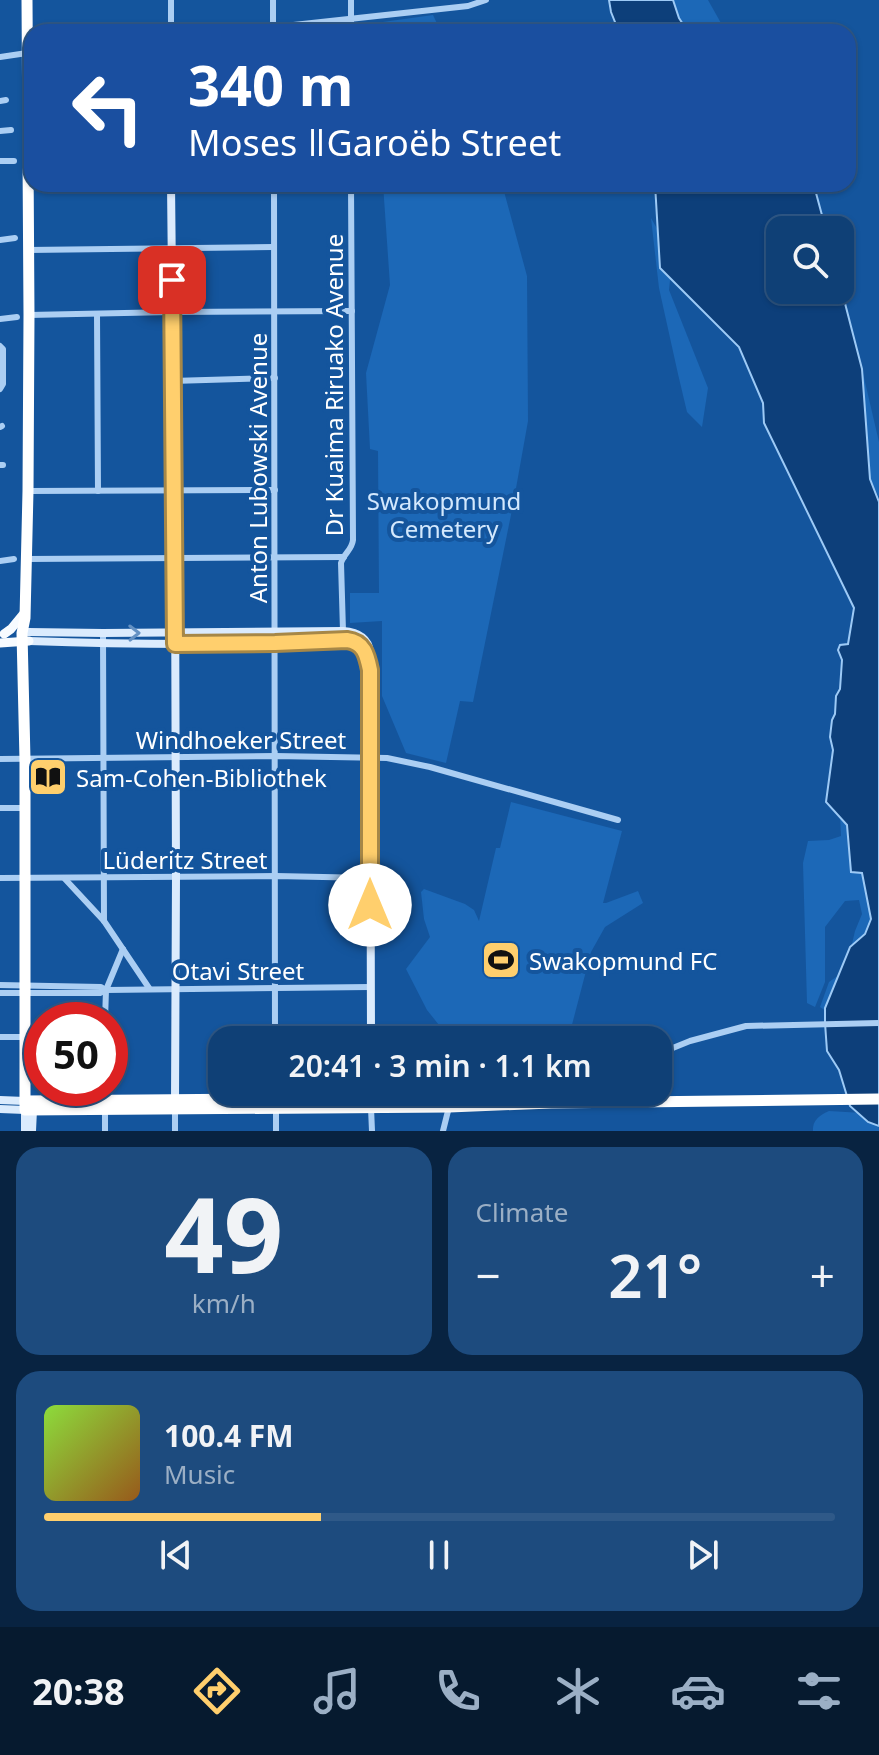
<!DOCTYPE html>
<html lang="en">
<head>
<meta charset="utf-8">
<style>
	:root { --surface:#0f4076; --page:#1d4b7e; --text:#f1f3f6; --muted:#9bafc5; --line:#2f5988; --accent:#ffcf6d }
	body { margin:0; font-family:"Noto Sans",sans-serif; background:var(--page); color:var(--text); height:100vh; display:flex; flex-direction:column; font-size:30px; white-space:nowrap }
	* { box-sizing:border-box; margin:0 }
	p { font-size:26px; color:var(--muted) }
	.icon { flex:none; width:44px; height:44px; fill:none; stroke:currentColor; stroke-width:2; stroke-linecap:round; stroke-linejoin:round }
	.map { position:relative; height:1131px; overflow:hidden }
	.sheet { display:flex; flex-direction:column; gap:16px; padding:16px; background:#082341; flex:1 }
	.sheet>* { flex:none }
	.banner { position:absolute; left:24px; top:24px; width:832px; height:168px; border-radius:24px; box-shadow:0 2px 6px #0004,0 0 0 2px var(--line); background:#1a4fa0; color:#fff; overflow:hidden }
	.tools { position:absolute; left:766px; top:216px; display:grid; gap:16px }
	.tools a { display:grid; place-items:center; width:88px; height:88px; border-radius:16px; background:var(--surface); box-shadow:0 2px 6px #0004,0 0 0 2px var(--line); font-size:40px }
	.speed { position:absolute; left:24px; top:1002px; display:flex; gap:16px; font-size:40px; font-weight:700; text-align:center }
	.speed>* { display:grid; place-content:center; width:104px; height:104px; border-radius:50%; background:var(--surface); box-shadow:0 2px 6px #0004,0 0 0 2px var(--line); line-height:1 }
	.speed .limit { border:12px solid #d22; background:#fff; color:#111 }
	.pin { position:absolute; display:grid; place-items:center; width:68px; height:68px; color:#fff; margin:-34px; border-radius:16px; box-shadow:0 4px 12px #0006 }
	.me { position:absolute; width:88px; margin:-44px; rotate:0deg; stroke-linejoin:round; filter:drop-shadow(0 0 6px #0008) }
	.turn { display:flex; align-items:center; gap:28px; height:168px; padding:0 32px; font-size:36px }
	.turn .icon { width:104px; height:104px; stroke-width:2.5 }
	.turn b { display:block; font-size:56px; line-height:68px }
	.big { font-size:60px; font-weight:600; line-height:1.1 }
	.sheet .card { flex:1; display:flex; flex-direction:column; justify-content:center; gap:12px; min-width:0; padding:0 28px; border-radius:24px; background:var(--page) }
	.sheet .dial { align-items:center; gap:0 }
	.dial b { font-size:104px; line-height:1 }
	.song { display:flex; align-items:center; gap:24px }
	.cover { width:96px; height:96px; border-radius:12px; background:linear-gradient(135deg,hsl(90 70% 55%),hsl(30 70% 35%)) }
	.played { height:8px; border-radius:4px; background:linear-gradient(90deg,var(--accent) 35%,var(--line) 35%) }
	.keys { display:flex; justify-content:space-around; direction:ltr }
	.heat { display:flex; justify-content:space-between; align-items:center; font-size:44px; direction:ltr }
	.sheet .tiles { flex:1; display:grid; gap:16px; grid-template-columns:1fr 1fr }
	.card:last-child { grid-column:span 2 }
	.trip { position:absolute; left:208px; top:1026px; width:464px; height:80px; border-radius:24px; background:var(--surface); box-shadow:0 2px 6px #0004,0 0 0 2px var(--line); font-weight:600; line-height:80px; text-align:center }
	.menu { display:flex; height:128px; justify-content:space-around; align-items:center; background:#061a2f; color:var(--muted) }
	.menu .icon { width:56px; height:56px }
	.menu .active { color:var(--accent) }
	.menu b { font-size:36px; color:var(--text) }
	.map>svg:first-child { display:block }
	.green { fill:#1c68b7 }
	.water { fill:#0d3f7a; stroke:#9dcaf6; stroke-width:2 }
	.lines { fill:none; stroke-linecap:round; stroke-linejoin:round }
	.street { stroke:#abcef3; stroke-width:6 }
	.secondary { stroke:#dbebfd; stroke-width:8 }
	.primary { stroke:#f7fbff; stroke-width:9 }
	.highway { stroke:#fff; stroke-width:11 }
	.oneway { stroke:#6491c3 }
	.route-casing { stroke:#a68747; stroke-width:20 }
	.route { stroke:#ffcf6d; stroke-width:14 }
	.labels { text-anchor:middle; dominant-baseline:central; stroke-width:8; stroke-linejoin:round; paint-order:stroke }
	.street-label { font-size:24px; fill:#fff; stroke:#14559d }
	.park-label { font-size:24px; fill:#d3e8fd; stroke:#14559d }
	.poi-label { font-size:24px; fill:#fff; stroke:#14559d; text-anchor:start }
</style>
</head>
<body>
<div class="map">
<svg width="879" height="1131" viewBox="0 0 879 1131">
	<rect width="100%" height="100%" fill="#14559d"/>
	<!-- green -->
	<g class="green">
		<path d="M 669,0 L 708,0 L 726,32 L 686,32 Z"/>
		<path d="M 433,15 L 441,32 L 354,32 L 354,26 Z"/>
		<path d="M 383,184 L 502,184 L 527,276 L 528,421 L 513,505 L 473,702 L 460,701 L 446,763 L 406,753 L 382,696 L 382,621 L 350,623 L 350,593 L 379,593 L 378,451 L 370,449 L 366,373 L 390,285 Z"/>
		<path d="M 651,218 L 664,241 L 672,261 L 669,290 L 708,388 L 702,427 L 687,412 L 678,374 L 659,288 Z"/>
		<path d="M 862,369 L 879,442 L 879,497 L 870,479 Z"/>
		<path d="M 839,792 L 857,862 L 875,905 L 879,940 L 832,1015 L 820,1007 L 829,982 L 846,970 L 855,931 L 862,914 L 859,900 L 845,901 L 825,927 L 825,982 L 815,1007 L 807,1003 L 803,863 L 808,841 L 829,840 L 841,836 Z"/>
		<path d="M 511,802 L 622,831 L 603,903 L 606,903 L 638,891 L 643,903 L 605,927 L 591,952 L 568,1040 L 451,1040 L 427,1010 L 406,969 L 430,937 L 424,919 L 421,892 L 424,889 L 465,904 L 474,910 L 479,921 L 496,848 L 500,848 Z"/>
		<path d="M 829,1111 L 879,1114 L 879,1131 L 813,1131 C 812,1120 820,1115 829,1111 Z"/>
	</g>
	<!-- water -->
	<g class="water">
		<path d="M 609,0 L 673,0 L 679,18 L 688,32 L 619,32 L 611,12 Z"/>
		<path d="M 655,184 L 807,184 L 816,193 L 826,230 L 780,230 L 780,290 L 840,290 L 840,284 L 862,369 L 870,479 L 879,502 L 879,1126 L 868,1122 L 850,1106 L 839,1070 L 827,1051 L 825,1023 L 825,1008 L 850,947 L 865,934 L 871,919 L 862,873 L 851,872 L 847,825 L 826,802 L 833,750 L 830,737 L 832,720 L 835,714 L 836,696 L 840,689 L 842,660 L 838,650 L 840,645 L 848,644 L 854,608 L 764,423 L 763,403 L 739,347 L 660,268 Z"/>
	</g>
	<g class="lines">
		<!-- street -->
		<g class="street">
			<path d="M 171,0 L 171,28"/>
			<path d="M 273,0 L 273,28"/>
			<path d="M 351,0 L 351,32"/>
			<path d="M 230,32 L 468,6 L 486,0"/>
			<path d="M 0,57 L 27,53"/>
			<path d="M 0,101 L 6,100"/>
			<path d="M 0,131 L 11,130"/>
			<path d="M 0,161 L 14,161"/>
			<path d="M 274,184 L 275,1040"/>
			<path d="M 0,240 L 15,238"/>
			<path d="M 28,250 L 273,247"/>
			<path d="M 97,314 L 98,491"/>
			<path d="M 29,315 L 172,312 L 352,311"/>
			<path d="M 0,319 L 17,317"/>
			<path d="M 0,346 L 3,349 L 3,384 L 0,389"/>
			<path d="M 172,381 L 275,378"/>
			<path d="M 0,427 L 2,426"/>
			<path d="M 0,465 L 3,465"/>
			<path d="M 28,491 L 275,490"/>
			<path d="M 27,559 L 344,557"/>
			<path d="M 0,561 L 14,559"/>
			<path d="M 343,631 L 341,563 C 344,553 352,550 353,540 L 351,184"/>
			<path d="M 103,633 L 104,921"/>
			<path d="M 0,759 L 275,756 L 387,758 L 430,767 L 618,820"/>
			<path d="M 0,808 L 27,808"/>
			<path d="M 0,878 L 276,876 L 370,878"/>
			<path d="M 65,879 L 104,921 L 149,988"/>
			<path d="M 0,985 L 101,987 L 106,990"/>
			<path d="M 0,993 L 100,993 L 106,990 L 370,987"/>
			<path d="M 105,1020 L 106,990 L 123,949"/>
			<path d="M 0,1037 L 32,1037"/>
			<path d="M 658,1054 L 690,1041 L 746,1026 L 879,1023"/>
			<path d="M 276,1092 L 276,1131"/>
			<path d="M 371,1108 L 372,1131"/>
			<path d="M 105,1131 L 105,1088"/>
			<path d="M 175,1131 L 175,1108"/>
			<path d="M 443,1131 L 449,1107"/>
		</g>
		<!-- secondary -->
		<g class="secondary">
			<path d="M 165,32 L 171,28 L 179,32"/>
			<path d="M 171,184 L 175,558 L 176,876 L 175,1103"/>
			<path d="M 28,632 L 103,633 L 343,631 C 357,632 368,637 370,652 L 371,1040"/>
			<path d="M 29,641 C 111,644 193,645 275,643 C 295,643 343,635 360,644 L 367,657"/>
			<path d="M 0,1100 L 25,1101"/>
			<path d="M 0,1109 L 25,1110 L 25,1131"/>
			<path d="M 32,1131 L 33,1110"/>
		</g>
		<!-- primary -->
		<g class="primary">
			<path d="M 4,634 L 11,629 L 25,612"/>
			<path d="M 0,643 L 29,641"/>
		</g>
		<!-- highway -->
		<g class="highway">
			<path d="M 27,0 L 29,315 L 28,491 L 25,618 L 22,633 L 25,760 L 25,1110 L 449,1107 L 551,1103 L 879,1099"/>
			<path d="M 25,1101 L 371,1098 L 463,1100"/>
		</g>
	</g>
	<!-- one-way arrows -->
	<defs><path id="oneway-chevron" d="M-2-3.5L2.5 0L-2 3.5" fill="none" stroke-width="1.6" stroke-linecap="round" stroke-linejoin="round" transform="scale(2)"/></defs>
	<use class="oneway" href="#oneway-chevron" transform="translate(134 633) rotate(-1)"/>
	<g class="lines">
		<defs>
			<path id="route" d="M 172,280 L 175,644 L 275,643 L 347,640 C 364,642 367,655 370,670 L 370,905"/>
		</defs>
		<!-- route casing -->
		<use href="#route" class="route-casing"/>
		<!-- route -->
		<use href="#route" class="route"/>
	</g>
	<!-- icons -->
	<defs>
		<symbol id="library-square" viewBox="-11 -11 22 22"><rect x="-9" y="-9" width="18" height="18" rx="4" fill="#ffcf6d" stroke="#14559d"/><path d="M-6-4Q-3-5.5-.7-3.5V5Q-3 3-6 4ZM6-4Q3-5.5 .7-3.5V5Q3 3 6 4Z" fill="#111"/></symbol>
		<symbol id="stadium-square" viewBox="-11 -11 22 22"><rect x="-9" y="-9" width="18" height="18" rx="4" fill="#ffcf6d" stroke="#14559d"/><path d="M0-5a6.5 5 0 1 0 0 10a6.5 5 0 1 0 0-10ZM-3.5-1.8h7v3.6h-7Z" fill="#111"/></symbol>
	</defs>
	<g fill-rule="evenodd">
		<use href="#library-square" x="26" y="755" width="44" height="44"/>
		<use href="#stadium-square" x="479" y="938" width="44" height="44"/>
	</g>
	<g class="labels">
		<!-- street labels -->
		<g class="street-label">
			<text transform="translate(333 385) rotate(-90)">Dr Kuaima Riruako Avenue</text>
			<text transform="translate(257 468) rotate(-90)">Anton Lubowski Avenue</text>
			<text x="241" y="739">Windhoeker Street</text>
			<text x="185" y="859">Lüderitz Street</text>
			<text x="238" y="970">Otavi Street</text>
		</g>
		<!-- park labels -->
		<g class="park-label">
			<text x="444" y="500">Swakopmund<tspan x="444" dy="28">Cemetery</tspan></text>
		</g>
		<!-- poi labels -->
		<g class="poi-label">
			<text x="76" y="777">Sam-Cohen-Bibliothek</text>
			<text x="529" y="960">Swakopmund FC</text>
		</g>
	</g>
</svg>
<div class="tools">
<a><svg class="icon" aria-label="search" viewBox="0 0 24 24"><circle cx="10" cy="10" r="6"/><path d="M15 15l6 6"/></svg></a>
</div>
<div class="speed"><div class="limit">50</div></div>
<div class="pin" style="left:172px;top:280px;background:#d93025"><svg class="icon" aria-label="arrive" viewBox="0 0 24 24"><path d="M6 21V4h12l-3 4 3 4H6"/></svg></div>
<svg class="me" style="left:370px;top:905px" viewBox="-20 -20 40 40"><circle r="19" fill="#fff"/><path d="M0-13L10 11 0 6-10 11z" fill="#ffcf6d"/></svg>
<div class="trip">20:41 · 3 min · 1.1 km</div>
<div class="banner">
<div class="turn"><svg class="icon" aria-label="left" viewBox="0 0 24 24"><path d="M17 20v-9H6M10 6l-5 5 5 5"/></svg><div><b>340 m</b>Moses ǁGaroëb Street</div></div>
</div>
</div>
<section class="sheet">
<div class="tiles">
<div class="card dial"><b>49</b><p>km/h</p></div>
<div class="card"><p>Climate</p>
<div class="heat"><a>−</a><b class="big">21°</b><a>+</a></div>
</div>
<div class="card">
<div class="song"><i class="cover"></i><div><b>100.4 FM</b><p>Music</p></div></div>
<div class="played"></div>
<div class="keys"><svg class="icon" aria-label="previous" viewBox="0 0 24 24"><path d="M18 5L8 12l10 7zM5 5v14"/></svg><svg class="icon" aria-label="pause" viewBox="0 0 24 24"><path d="M8 5v14M16 5v14"/></svg><svg class="icon" aria-label="next" viewBox="0 0 24 24"><path d="M6 5l10 7-10 7zM19 5v14"/></svg></div>
</div>
</div>
</section>
<nav class="menu">
<b>20:38</b>
<svg class="icon active" aria-label="directions" viewBox="0 0 24 24"><path d="M12 3l9 9-9 9-9-9zM9 14v-3h6M13 9l2 2-2 2"/></svg>
<svg class="icon" aria-label="music" viewBox="0 0 24 24"><path d="M9 18V5l10-2v13"/><circle cx="6" cy="18" r="3"/><circle cx="16" cy="16" r="3"/></svg>
<svg class="icon" aria-label="phone" viewBox="0 0 24 24"><path d="M5 4h4l2 5-3 2q2 4 5 5l2-3 5 2v4C11 20 4 13 5 4z"/></svg>
<svg class="icon" aria-label="climate" viewBox="0 0 24 24"><path d="M12 3v18M4 7l16 10M4 17L20 7"/></svg>
<svg class="icon" aria-label="car" viewBox="0 0 24 24"><path d="M5 17H2v-5l4-1 3-4h7l3 4 3 1v5h-3M9 17h6M6 11h13"/><circle cx="7" cy="17" r="2"/><circle cx="17" cy="17" r="2"/></svg>
<svg class="icon" aria-label="filters" viewBox="0 0 24 24"><path d="M4 7h16M4 17h16"/><circle cx="9" cy="7" r="2"/><circle cx="15" cy="17" r="2"/></svg>
</nav>
</body>
</html>
